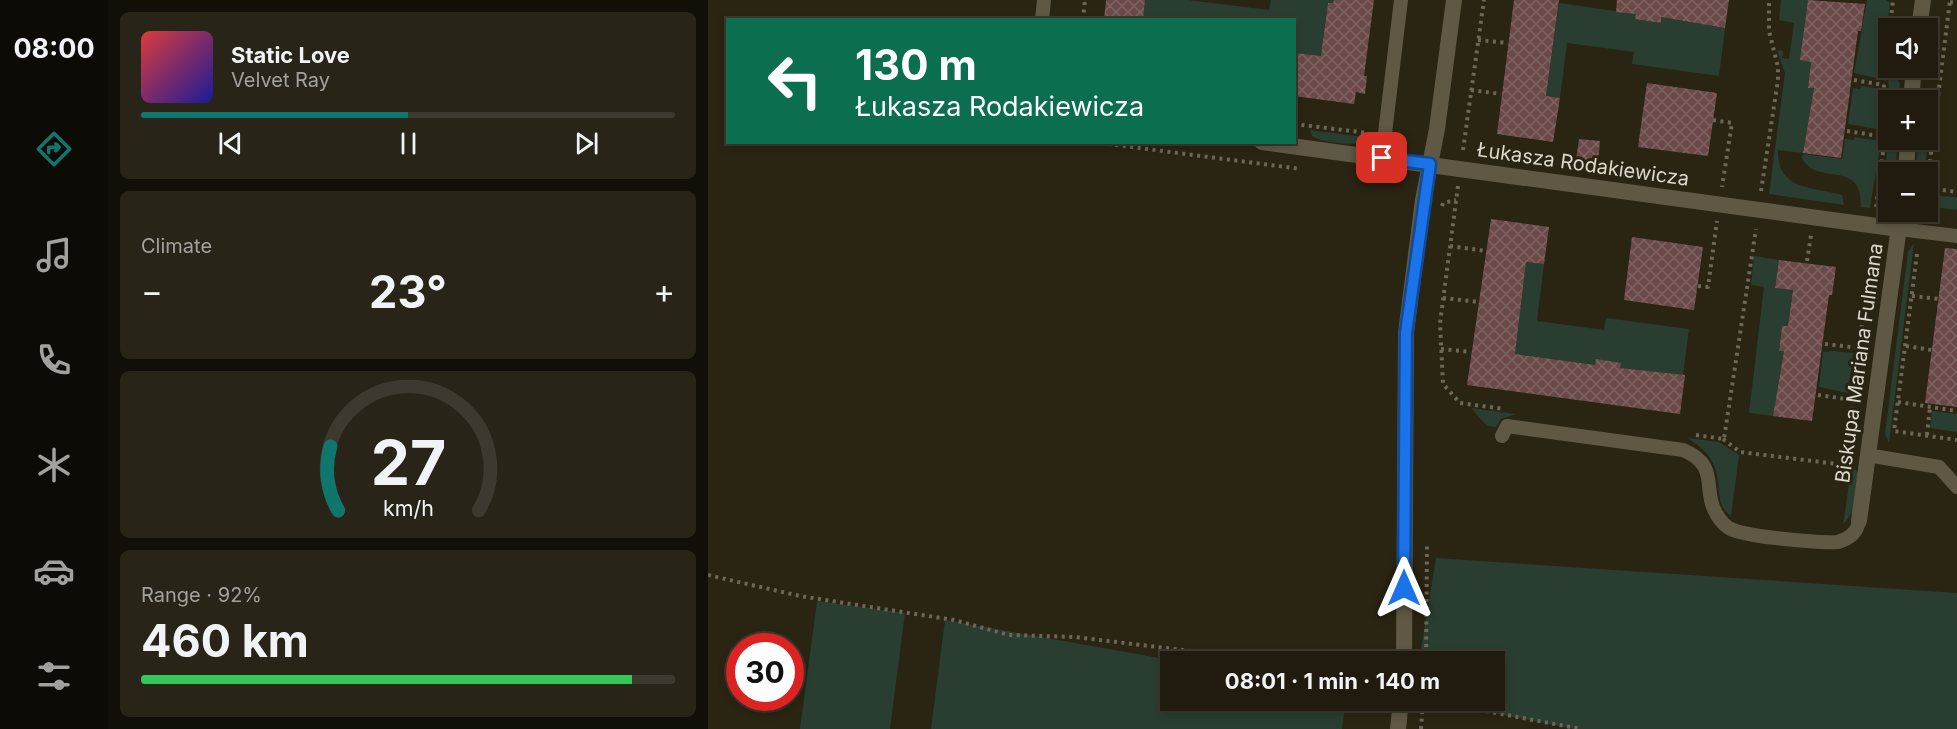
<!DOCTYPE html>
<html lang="en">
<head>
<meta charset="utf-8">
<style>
	:root { --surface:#201b0e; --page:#282417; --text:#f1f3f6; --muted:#a2a19e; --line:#3d392e; --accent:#0f766e }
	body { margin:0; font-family:Inter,sans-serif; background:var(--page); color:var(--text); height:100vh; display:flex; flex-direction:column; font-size:22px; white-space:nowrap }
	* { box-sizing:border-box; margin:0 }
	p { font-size:20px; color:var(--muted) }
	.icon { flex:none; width:33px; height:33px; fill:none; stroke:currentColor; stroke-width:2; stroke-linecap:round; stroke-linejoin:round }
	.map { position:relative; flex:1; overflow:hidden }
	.sheet { display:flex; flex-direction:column; gap:12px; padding:12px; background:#120f08; width:600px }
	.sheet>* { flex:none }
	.guide { position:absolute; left:18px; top:18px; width:570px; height:126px; border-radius:0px; box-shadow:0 3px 9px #0003,0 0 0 2px var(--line); background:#0b6e4f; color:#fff; overflow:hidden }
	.controls { position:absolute; left:1170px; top:18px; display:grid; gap:12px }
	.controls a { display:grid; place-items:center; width:60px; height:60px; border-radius:0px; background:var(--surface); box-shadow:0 3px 9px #0003,0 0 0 2px var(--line); font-size:30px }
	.speed { position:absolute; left:18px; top:633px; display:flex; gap:12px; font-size:30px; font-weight:700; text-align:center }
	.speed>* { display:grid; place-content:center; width:78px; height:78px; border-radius:50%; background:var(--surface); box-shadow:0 3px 9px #0003,0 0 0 2px var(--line); line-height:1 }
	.speed .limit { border:9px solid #d22; background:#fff; color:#111 }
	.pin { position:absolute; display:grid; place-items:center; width:51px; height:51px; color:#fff; margin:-26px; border-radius:12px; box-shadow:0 3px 9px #0006 }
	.me { position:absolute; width:66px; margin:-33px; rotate:0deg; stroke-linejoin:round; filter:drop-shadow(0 0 4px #0008) }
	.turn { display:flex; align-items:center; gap:21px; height:126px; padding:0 30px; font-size:27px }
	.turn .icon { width:78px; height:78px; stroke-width:2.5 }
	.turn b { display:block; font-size:42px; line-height:51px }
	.big { font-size:45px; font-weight:700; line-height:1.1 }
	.sheet .tile { flex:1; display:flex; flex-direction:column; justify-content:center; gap:9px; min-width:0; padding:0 21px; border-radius:9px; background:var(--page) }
	.sheet .dial { align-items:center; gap:0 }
	.dial svg { height:156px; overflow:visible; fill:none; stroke:var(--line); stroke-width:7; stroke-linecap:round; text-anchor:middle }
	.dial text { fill:var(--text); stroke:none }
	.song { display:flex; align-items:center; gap:18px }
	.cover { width:72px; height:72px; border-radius:9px; background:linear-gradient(135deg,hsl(0 70% 55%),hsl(240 70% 35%)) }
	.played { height:6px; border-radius:3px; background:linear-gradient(90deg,var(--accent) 50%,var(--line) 50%) }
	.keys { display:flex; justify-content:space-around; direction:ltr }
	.heat { display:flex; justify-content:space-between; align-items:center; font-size:33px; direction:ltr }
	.charge { height:9px; border-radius:4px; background:linear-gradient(90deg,#34c759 92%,var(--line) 0) }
	.trip { position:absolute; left:452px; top:651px; width:345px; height:60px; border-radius:0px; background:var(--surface); box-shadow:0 3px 9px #0003,0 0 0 2px var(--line); font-weight:700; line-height:60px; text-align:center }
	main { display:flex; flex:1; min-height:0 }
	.dock { display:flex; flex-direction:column; width:108px; justify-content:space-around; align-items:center; background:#0d0b06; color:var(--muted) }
	.dock .icon { width:42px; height:42px }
	.dock .current { color:var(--accent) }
	.dock b { font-size:27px; color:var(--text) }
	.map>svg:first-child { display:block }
	.green { fill:#293e31 }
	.building { fill:url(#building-cross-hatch) }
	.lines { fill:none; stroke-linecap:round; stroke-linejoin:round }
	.path { stroke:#6c6758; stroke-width:4; stroke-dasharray:3 4.5; stroke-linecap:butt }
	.service { stroke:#5f5845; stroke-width:14 }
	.minor { stroke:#5f5845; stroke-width:16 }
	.route-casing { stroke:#114b97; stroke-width:15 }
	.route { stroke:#1a73e8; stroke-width:10 }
	.labels { text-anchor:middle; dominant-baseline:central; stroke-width:6; stroke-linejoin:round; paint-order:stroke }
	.street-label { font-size:20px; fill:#dbd7cc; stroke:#2a2412 }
</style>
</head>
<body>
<main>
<nav class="dock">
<b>08:00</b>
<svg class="icon current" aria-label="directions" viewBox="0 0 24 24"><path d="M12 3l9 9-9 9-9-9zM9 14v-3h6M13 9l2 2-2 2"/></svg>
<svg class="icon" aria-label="music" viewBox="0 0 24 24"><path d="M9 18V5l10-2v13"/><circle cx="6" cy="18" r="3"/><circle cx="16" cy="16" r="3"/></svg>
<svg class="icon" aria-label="phone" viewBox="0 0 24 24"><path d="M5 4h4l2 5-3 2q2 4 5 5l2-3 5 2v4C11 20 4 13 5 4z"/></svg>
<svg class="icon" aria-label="climate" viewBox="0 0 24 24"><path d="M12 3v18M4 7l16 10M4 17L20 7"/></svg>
<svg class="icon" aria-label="car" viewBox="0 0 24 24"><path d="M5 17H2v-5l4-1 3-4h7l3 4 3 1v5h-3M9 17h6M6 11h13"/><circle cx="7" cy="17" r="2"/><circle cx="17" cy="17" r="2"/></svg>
<svg class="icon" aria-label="filters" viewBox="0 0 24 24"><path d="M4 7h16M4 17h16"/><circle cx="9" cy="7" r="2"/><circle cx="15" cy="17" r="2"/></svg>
</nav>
<section class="sheet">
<div class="tile">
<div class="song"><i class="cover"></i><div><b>Static Love</b><p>Velvet Ray</p></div></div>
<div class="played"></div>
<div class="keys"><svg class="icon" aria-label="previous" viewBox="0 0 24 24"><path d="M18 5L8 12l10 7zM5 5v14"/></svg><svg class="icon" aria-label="pause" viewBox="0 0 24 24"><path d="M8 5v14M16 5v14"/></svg><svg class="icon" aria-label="next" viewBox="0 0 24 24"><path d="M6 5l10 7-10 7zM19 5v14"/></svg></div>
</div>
<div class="tile"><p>Climate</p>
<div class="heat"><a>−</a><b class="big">23°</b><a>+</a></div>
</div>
<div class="tile dial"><svg viewBox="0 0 100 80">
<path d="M14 69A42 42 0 1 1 86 69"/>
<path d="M14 69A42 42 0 0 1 10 36" stroke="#0f766e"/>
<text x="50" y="56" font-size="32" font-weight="700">27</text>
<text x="50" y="72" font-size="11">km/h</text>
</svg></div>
<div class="tile"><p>Range · 92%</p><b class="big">460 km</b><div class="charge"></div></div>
</section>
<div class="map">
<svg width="1249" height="729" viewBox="0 0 1249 729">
	<defs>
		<pattern id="building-cross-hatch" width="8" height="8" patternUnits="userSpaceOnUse" patternTransform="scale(1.5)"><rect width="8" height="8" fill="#6a4a49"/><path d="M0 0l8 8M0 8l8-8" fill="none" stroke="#7f6362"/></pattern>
	</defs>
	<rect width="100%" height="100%" fill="#2a2412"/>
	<!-- green -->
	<g class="green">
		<path d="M 437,0 L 480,0 L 561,10 L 563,0 L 626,0 L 625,3 L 620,3 L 616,31 L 617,61 L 587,53 L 586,20 L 435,20 Z"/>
		<path d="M 1073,0 L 1100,0 L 1097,24 L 1114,26 L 1103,63 L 1100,87 L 1106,88 L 1095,153 L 1070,150 C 1069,192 1108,187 1134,195 L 1136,205 L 1061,194 L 1077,73 L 1069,50 L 1075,51 L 1074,58 L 1081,59 L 1086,23 L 1071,20 Z"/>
		<path d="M 1159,0 L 1178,0 L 1182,3 L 1173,79 L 1146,73 Z"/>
		<path d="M 851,3 L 928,14 L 928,19 L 952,23 L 953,17 L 1017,28 L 1011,76 L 924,64 L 926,52 L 859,43 L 852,98 L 838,96 Z"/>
		<path d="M 1180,67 L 1192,83 L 1191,100 L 1181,100 Z"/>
		<path d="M 1153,86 L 1174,89 L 1174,130 L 1140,124 L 1145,88 L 1152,89 Z"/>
		<path d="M 1212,93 L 1227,95 L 1216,172 L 1208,172 L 1210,140 L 1220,140 L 1220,100 L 1212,100 Z"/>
		<path d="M 602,130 L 663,138 C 655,148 614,143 604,136 Z"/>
		<path d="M 1146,137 L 1173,141 L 1162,208 L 1153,207 C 1154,157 1110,188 1094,158 L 1095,154 L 1134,159 L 1137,139 L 1146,140 Z"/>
		<path d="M 1181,140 L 1189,140 L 1188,172 L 1180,172 L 1180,187 L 1174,186 Z"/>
		<path d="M 1221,195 L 1249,197 L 1249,210 L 1226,207 L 1225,221 L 1217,221 Z"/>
		<path d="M 1206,243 L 1181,443 L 1177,434 L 1200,252 Z"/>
		<path d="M 1046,256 L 1071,260 L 1067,287 L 1085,290 L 1080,326 L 1074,326 L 1071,350 L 1076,351 L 1065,416 L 1041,413 L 1056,287 L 1043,285 Z"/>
		<path d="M 818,262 L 836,264 L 829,321 L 896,330 L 898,318 L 981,329 L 975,375 L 912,368 L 912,363 L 888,360 L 887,365 L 807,354 Z"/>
		<path d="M 1125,351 L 1145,353 L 1140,393 L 1111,387 L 1115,352 Z"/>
		<path d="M 763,408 L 808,414 L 793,419 L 788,427 L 779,426 Z"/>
		<path d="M 1224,411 L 1249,414 L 1249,432 L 1222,428 Z"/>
		<path d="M 979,438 L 1011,442 L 1031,455 L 1023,516 C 998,498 1028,466 979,438 Z"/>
		<path d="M 1144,464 L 1150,474 L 1146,510 L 1135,525 Z"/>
		<path d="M 728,558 L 1249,593 L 1249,729 L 866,729 L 726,701 L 786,700 L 786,662 L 711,661 Z"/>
		<path d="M 109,601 L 197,613 L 182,729 L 92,729 Z"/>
		<path d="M 237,620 L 468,661 L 462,662 L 462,700 L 638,701 L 634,729 L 223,729 Z"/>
	</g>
	<!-- building -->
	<g class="building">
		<path d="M 398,0 L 437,0 L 435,20 L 396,20 Z"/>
		<path d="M 626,0 L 666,0 L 656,76 L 659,76 L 657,94 L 648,92 L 646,104 L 586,96 L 586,53 L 613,56 L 620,3 L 625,3 Z"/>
		<path d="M 806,0 L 851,0 L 838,96 L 852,98 L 845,142 L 789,134 Z"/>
		<path d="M 909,0 L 1021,0 L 1017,28 L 953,17 L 953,23 L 927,19 L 928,14 L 908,12 Z"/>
		<path d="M 1100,0 L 1157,4 L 1153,31 L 1150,31 L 1133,158 L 1095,153 L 1106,88 L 1100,88 L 1103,62 L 1092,60 Z"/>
		<path d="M 939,83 L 1009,93 L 1000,156 L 930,147 Z"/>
		<path d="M 871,139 L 892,141 L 890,163 L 868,160 Z"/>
		<path d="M 783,219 L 841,227 L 836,264 L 818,262 L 807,354 L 887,365 L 888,359 L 913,363 L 912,368 L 977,375 L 972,414 L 759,385 Z"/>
		<path d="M 924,237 L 995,247 L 986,310 L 916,300 Z"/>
		<path d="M 1237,248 L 1249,249 L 1249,407 L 1217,403 Z"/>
		<path d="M 1071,260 L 1128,267 L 1124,295 L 1121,295 L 1104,421 L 1065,416 L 1076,351 L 1071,351 L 1074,326 L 1080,326 L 1085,290 L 1067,288 Z"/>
	</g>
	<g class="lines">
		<!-- path -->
		<g class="path">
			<path d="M 1242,2 L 1249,3"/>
			<path d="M 375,20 L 377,0"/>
			<path d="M 1182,28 L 1185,0"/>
			<path d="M 770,40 L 800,43"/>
			<path d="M 1146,80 L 1176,85"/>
			<path d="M 763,90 L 793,94"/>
			<path d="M 1005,120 L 1024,123 L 1014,187"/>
			<path d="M 586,124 L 660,133"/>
			<path d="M 1139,131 L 1177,137"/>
			<path d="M 385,142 L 593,169"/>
			<path d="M 755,150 L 776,0"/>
			<path d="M 1220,177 L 1242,0"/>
			<path d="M 750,186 L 732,323 L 735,384 L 752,403 L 796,409"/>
			<path d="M 1220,188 L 1249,192"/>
			<path d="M 1053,191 L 1070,80 L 1070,67 L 1061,31 L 1061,0"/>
			<path d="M 734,206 L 735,203 L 748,200"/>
			<path d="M 1168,207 L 1177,137 L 1176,85 L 1180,47"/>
			<path d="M 742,246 L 778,251"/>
			<path d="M 1209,254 L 1186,431 L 1249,440"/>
			<path d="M 1099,261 L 1103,235"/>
			<path d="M 990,286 L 1000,287 L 1009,221"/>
			<path d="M 1204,296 L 1231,299"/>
			<path d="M 735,298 L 771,302"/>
			<path d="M 1117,344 L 1151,348"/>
			<path d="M 1198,346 L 1224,350"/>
			<path d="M 733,349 L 763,352"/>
			<path d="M 1110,395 L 1145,400"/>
			<path d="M 1190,402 L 1249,411"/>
			<path d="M 988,435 L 1016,439 L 1048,229"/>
			<path d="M 1219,435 L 1222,407"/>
			<path d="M 1015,439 L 1032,452 L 1137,465"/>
			<path d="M 1140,440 L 1164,244"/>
			<path d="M 0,575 L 92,596 L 246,620 L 301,635 L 367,637 L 573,662"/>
			<path d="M 718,662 L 719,542"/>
			<path d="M 719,700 L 873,729"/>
			<path d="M 713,729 L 715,700"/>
		</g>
		<!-- service -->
		<g class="service">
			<path d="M 334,20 L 336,0"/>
			<path d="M 674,158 L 693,0"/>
			<path d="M 1191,229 L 1249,236"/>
			<path d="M 794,436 L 799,426 L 975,450 C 1013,466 993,489 1009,515 C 1011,519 1017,526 1021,528 C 1035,537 1112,543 1130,542 C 1142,538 1149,533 1151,521"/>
			<path d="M 1159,455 L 1231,467 L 1249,487"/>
		</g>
		<!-- minor -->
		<g class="minor">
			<path d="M 1211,28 L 1215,0"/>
			<path d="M 1203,100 L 1206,68"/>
			<path d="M 554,142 L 1191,229"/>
			<path d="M 1198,172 L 1200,140"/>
			<path d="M 1151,521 L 1193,212"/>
			<path d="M 696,662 L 698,333 L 715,200 L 729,129 L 746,0"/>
			<path d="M 690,729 L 693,700"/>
		</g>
	</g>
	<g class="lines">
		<defs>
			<path id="route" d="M 674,158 L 722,164 L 698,333 L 696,588"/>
		</defs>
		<!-- route casing -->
		<use href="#route" class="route-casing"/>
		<!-- route -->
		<use href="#route" class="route"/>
	</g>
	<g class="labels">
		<!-- street labels -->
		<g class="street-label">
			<text transform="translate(875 164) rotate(8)">Łukasza Rodakiewicza</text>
			<text transform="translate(1151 363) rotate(-82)">Biskupa Mariana Fulmana</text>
		</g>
	</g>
</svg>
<div class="controls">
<a><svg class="icon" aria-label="sound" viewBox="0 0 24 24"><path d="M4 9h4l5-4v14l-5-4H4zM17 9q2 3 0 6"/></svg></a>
<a>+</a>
<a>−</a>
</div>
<div class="speed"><div class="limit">30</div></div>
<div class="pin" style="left:674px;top:158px;background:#d93025"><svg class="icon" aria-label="arrive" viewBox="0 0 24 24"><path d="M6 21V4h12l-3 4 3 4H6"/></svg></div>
<svg class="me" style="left:696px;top:588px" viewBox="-20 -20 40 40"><path d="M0-17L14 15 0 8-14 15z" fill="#1a73e8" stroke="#fff" stroke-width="4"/></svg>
<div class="trip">08:01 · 1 min · 140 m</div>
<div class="guide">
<div class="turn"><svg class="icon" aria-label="left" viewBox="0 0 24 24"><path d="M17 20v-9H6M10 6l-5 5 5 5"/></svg><div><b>130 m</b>Łukasza Rodakiewicza</div></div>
</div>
</div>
</main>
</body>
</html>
